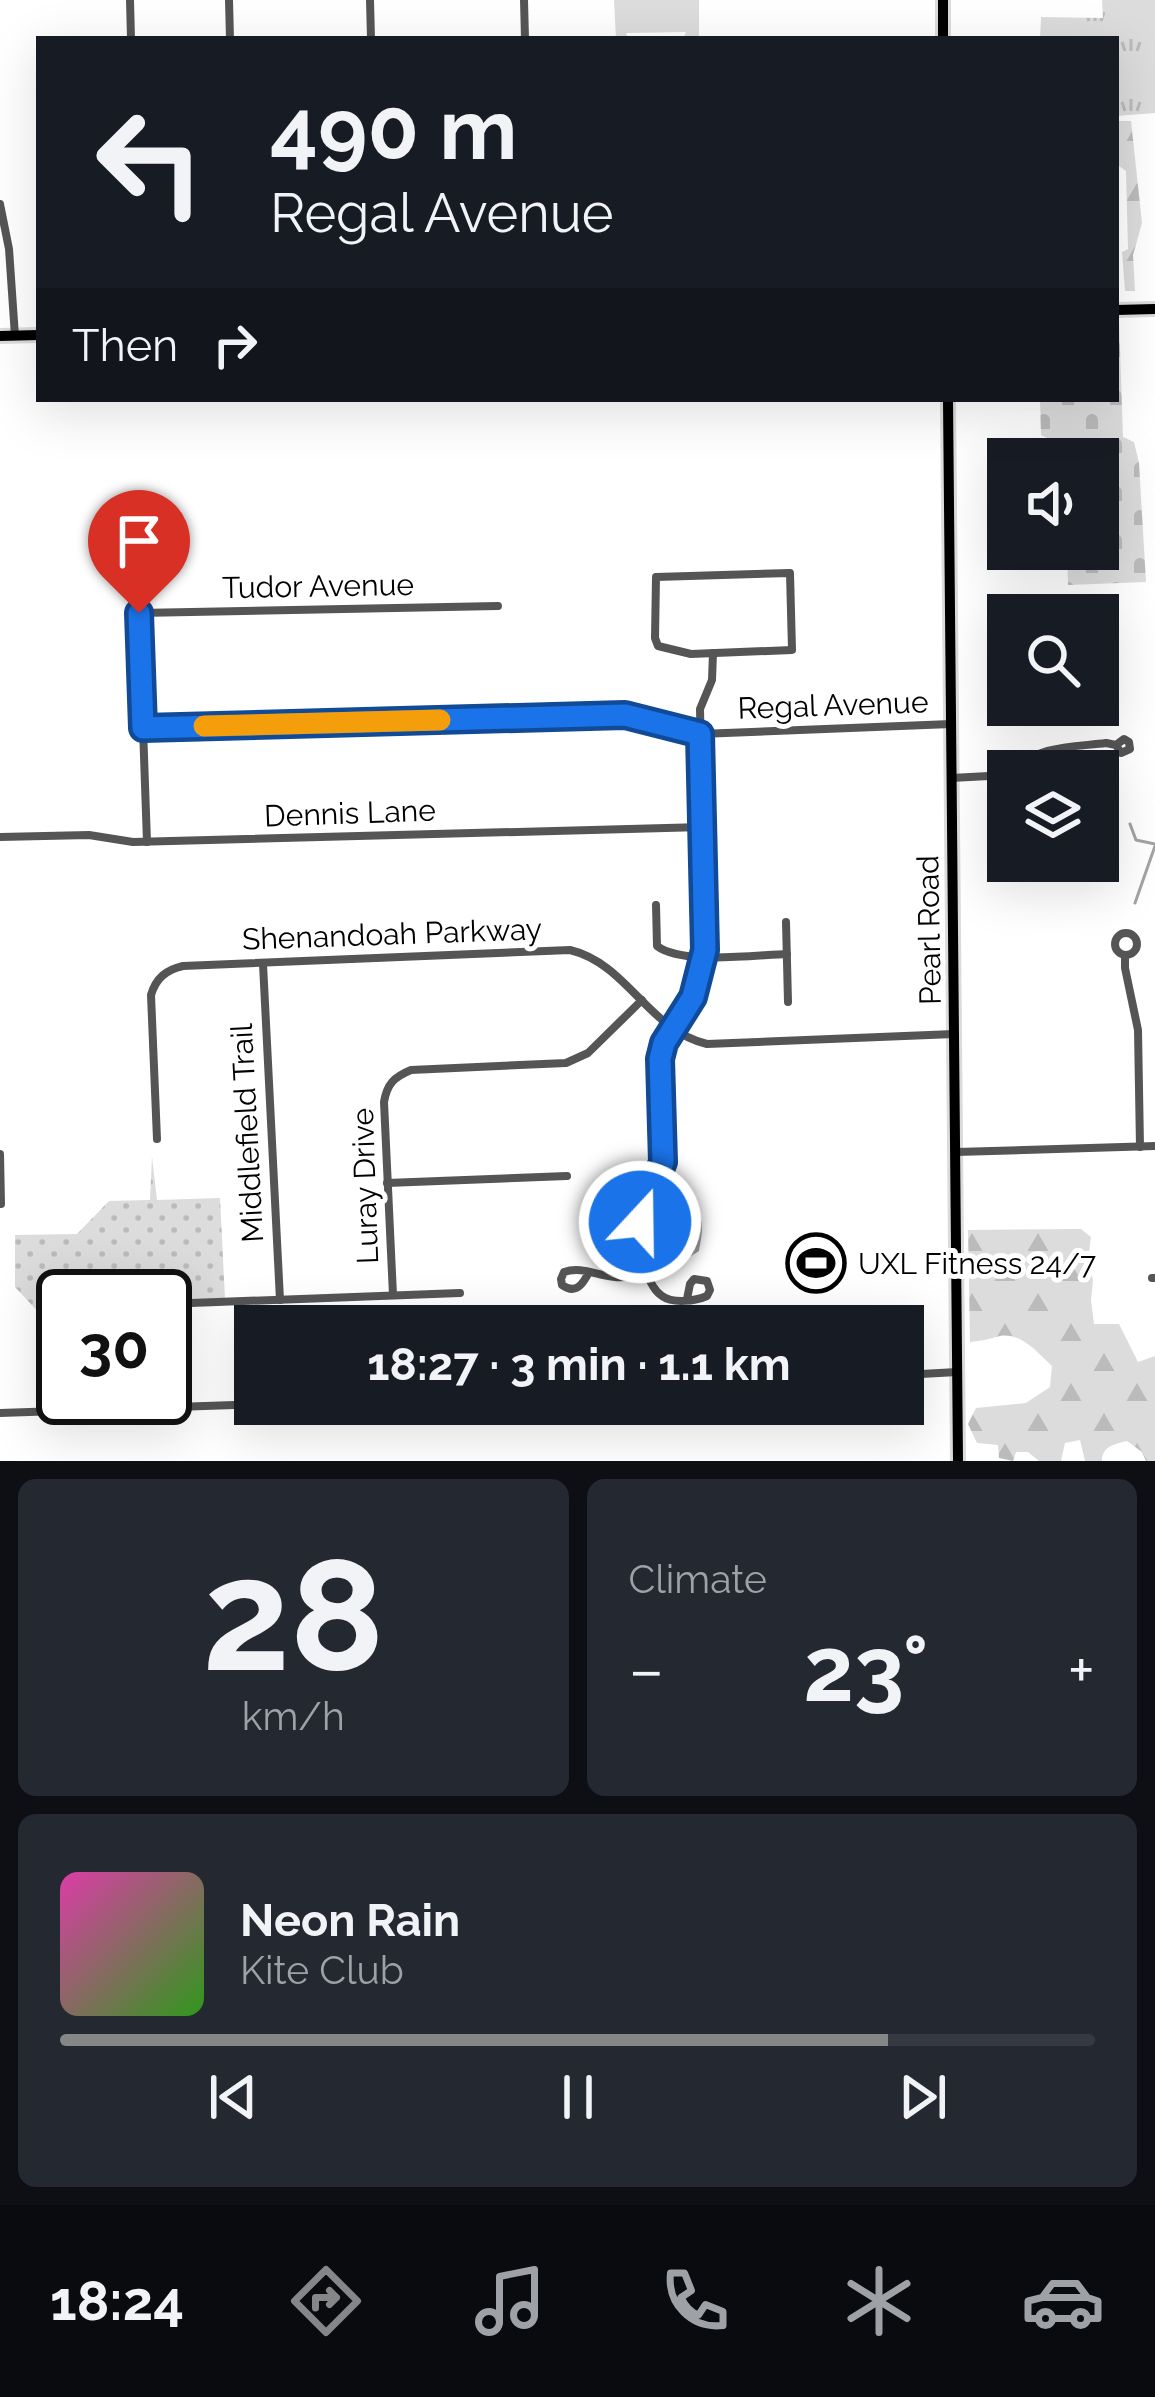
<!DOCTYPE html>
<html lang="en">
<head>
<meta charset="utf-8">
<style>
	:root { --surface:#171b24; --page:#242831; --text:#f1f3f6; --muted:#9ea1a6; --line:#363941; --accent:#858687 }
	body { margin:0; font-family:Raleway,sans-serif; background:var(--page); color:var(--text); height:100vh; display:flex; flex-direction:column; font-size:45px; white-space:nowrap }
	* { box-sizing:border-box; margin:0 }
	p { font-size:39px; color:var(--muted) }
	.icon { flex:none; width:66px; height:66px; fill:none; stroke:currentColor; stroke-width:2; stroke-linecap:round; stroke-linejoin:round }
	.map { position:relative; height:1461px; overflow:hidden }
	.sheet { display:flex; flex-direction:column; gap:18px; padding:18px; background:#0d0f14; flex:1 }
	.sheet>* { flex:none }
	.hud { position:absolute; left:36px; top:36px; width:1083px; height:366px; border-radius:0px; box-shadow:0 12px 48px #0002; background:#171b24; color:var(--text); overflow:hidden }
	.buttons { position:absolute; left:987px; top:438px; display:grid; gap:24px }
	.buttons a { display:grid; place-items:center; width:132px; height:132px; border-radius:0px; background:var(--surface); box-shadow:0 12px 48px #0002; font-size:60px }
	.speed { position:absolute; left:36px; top:1269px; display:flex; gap:24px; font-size:60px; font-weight:700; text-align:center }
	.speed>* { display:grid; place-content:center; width:156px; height:156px; border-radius:50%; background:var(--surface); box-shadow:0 12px 48px #0002; line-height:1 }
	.speed .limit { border:6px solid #111; border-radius:18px; background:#fff; color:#111 }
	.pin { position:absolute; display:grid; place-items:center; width:102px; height:102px; color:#fff; margin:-123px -51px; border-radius:50% 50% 50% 0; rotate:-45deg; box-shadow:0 0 12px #0007 }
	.pin .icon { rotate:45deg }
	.me { position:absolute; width:132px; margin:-66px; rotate:21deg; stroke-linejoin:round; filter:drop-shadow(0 0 9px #0008) }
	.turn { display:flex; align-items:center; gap:42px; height:252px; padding:0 36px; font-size:54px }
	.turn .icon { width:156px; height:156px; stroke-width:2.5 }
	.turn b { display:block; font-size:84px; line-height:102px }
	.then { display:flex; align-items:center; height:114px; padding:0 36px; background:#0003; gap:24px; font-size:45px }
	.big { font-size:90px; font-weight:700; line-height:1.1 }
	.sheet .widget { flex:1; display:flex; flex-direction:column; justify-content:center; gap:18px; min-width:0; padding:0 42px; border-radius:18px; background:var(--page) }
	.sheet .dial { align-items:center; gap:0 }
	.dial b { font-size:156px; line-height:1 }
	.song { display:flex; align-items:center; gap:36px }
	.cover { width:144px; height:144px; border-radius:18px; background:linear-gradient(135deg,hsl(320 70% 55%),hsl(110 70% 35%)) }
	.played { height:12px; border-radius:6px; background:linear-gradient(90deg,var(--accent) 80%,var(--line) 80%) }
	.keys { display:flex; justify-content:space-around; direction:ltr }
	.heat { display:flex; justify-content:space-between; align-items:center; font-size:66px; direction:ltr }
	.sheet .tiles { flex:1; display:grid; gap:18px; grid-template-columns:1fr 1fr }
	.widget:last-child { grid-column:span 2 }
	.trip { position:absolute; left:234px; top:1305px; width:690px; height:120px; border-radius:0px; background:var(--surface); box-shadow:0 12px 48px #0002; font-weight:700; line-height:120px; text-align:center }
	.dock { display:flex; height:192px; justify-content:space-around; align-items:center; background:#090b0e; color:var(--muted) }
	.dock .icon { width:84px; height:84px }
	.dock .active { color:var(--accent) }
	.dock b { font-size:54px; color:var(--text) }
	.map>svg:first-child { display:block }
	.grass { fill:url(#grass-tufts) }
	.forest { fill:url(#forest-firs) }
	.cemetery { fill:url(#cemetery-stones) }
	.park { fill:url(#park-dots) }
	.garden { fill:#dcdcdc }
	.water { fill:#a3a3a3 }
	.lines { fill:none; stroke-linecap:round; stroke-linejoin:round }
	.stream { stroke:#a3a3a3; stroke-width:3 }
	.primary-casing { stroke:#dbdbdb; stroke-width:16 }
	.street { stroke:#555; stroke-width:8 }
	.primary { stroke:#000; stroke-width:10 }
	.route-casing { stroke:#114b97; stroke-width:30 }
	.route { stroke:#1a73e8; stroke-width:21 }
	.slow { stroke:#f59e0b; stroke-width:21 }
	.labels { text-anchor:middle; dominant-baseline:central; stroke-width:10; stroke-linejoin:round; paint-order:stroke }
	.street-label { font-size:30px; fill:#000; stroke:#fff }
	.poi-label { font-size:30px; fill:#000; stroke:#fff; text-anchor:start }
</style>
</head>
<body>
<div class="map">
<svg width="1155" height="1461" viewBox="0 0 1155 1461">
	<defs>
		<pattern id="grass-tufts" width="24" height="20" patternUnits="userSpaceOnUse" patternTransform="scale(3)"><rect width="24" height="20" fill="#dcdcdc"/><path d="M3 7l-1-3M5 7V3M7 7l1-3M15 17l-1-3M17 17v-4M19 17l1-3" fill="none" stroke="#bbb"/></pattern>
		<pattern id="forest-firs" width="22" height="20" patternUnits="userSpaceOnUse" patternTransform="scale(3)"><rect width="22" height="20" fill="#dcdcdc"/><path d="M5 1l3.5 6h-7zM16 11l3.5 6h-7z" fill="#bbb"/></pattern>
		<pattern id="cemetery-stones" width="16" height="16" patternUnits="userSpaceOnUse" patternTransform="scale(3)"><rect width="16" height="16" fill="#dcdcdc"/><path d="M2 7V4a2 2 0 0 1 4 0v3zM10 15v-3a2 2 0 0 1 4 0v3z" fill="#bbb"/></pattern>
		<pattern id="park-dots" width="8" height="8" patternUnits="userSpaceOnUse" patternTransform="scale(3)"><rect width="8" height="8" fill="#dcdcdc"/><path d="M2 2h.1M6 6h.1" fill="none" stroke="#bbb" stroke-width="1.8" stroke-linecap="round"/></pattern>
	</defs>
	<rect width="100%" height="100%" fill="#fff"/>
	<!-- grass -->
	<path class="grass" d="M 1102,0 L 1155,0 L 1155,113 L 1116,116 L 1116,39 L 1040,39 L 1041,17 L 1103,18 Z"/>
	<!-- forest -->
	<g class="forest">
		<path d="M 1116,121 L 1131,121 L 1142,223 L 1133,255 L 1135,291 L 1125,291 L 1122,252 L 1128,249 L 1126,171 L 1116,164 Z"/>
		<path d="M 1081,1229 L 1091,1237 L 1088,1260 L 1093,1280 L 1091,1300 L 1094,1324 L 1119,1324 L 1138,1362 L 1155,1356 L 1155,1461 L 1146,1461 L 1142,1452 L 1127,1441 C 1115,1444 1102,1446 1102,1461 L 1085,1461 L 1080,1440 L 1065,1443 L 1061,1461 L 1039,1461 L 1028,1452 L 1016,1452 L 1013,1461 L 999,1458 L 998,1445 L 977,1443 L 968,1424 L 976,1408 L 1026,1403 L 1050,1387 L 1052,1366 C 1038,1353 1021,1332 1000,1336 C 989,1339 982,1341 970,1342 L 968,1230 Z"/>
	</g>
	<!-- cemetery -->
	<path class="cemetery" d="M 1116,321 L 1119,321 L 1123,437 L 1134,442 L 1139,463 L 1146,582 L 1068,585 L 1067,549 L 1098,549 L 1098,459 L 1064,459 L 1063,446 L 1041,435 L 1040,399 L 1116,399 Z"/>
	<!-- park -->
	<path class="park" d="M 152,1157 L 157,1200 L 220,1198 L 225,1299 L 165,1301 L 165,1296 L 63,1296 L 63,1330 L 42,1316 L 15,1287 L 15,1235 L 77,1234 L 109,1201 L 150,1200 Z"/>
	<!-- garden -->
	<path class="garden" d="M 614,0 L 699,0 L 699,39 L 683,39 L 686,32 L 626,33 L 628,39 L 616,39 Z"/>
	<!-- water -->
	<path class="water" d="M 686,1205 C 708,1212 702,1233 699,1251 L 691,1256 L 666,1258 L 658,1245 L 668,1208 Z"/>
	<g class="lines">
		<!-- stream -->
		<g class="stream">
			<path d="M 1130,824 L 1136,840 L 1155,844"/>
			<path d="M 1135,903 L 1155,846"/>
		</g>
		<defs>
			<g id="primary">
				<path d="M 943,0 L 943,39"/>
				<path d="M 1116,310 L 1155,309"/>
				<path d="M 0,336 L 39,335"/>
				<path d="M 948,399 L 958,1461"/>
			</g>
		</defs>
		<!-- primary casing -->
		<use href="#primary" class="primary-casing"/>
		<!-- street -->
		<g class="street">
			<path d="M 130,0 L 131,39"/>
			<path d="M 229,0 L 230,39"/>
			<path d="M 370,0 L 371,39"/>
			<path d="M 524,0 L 525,39"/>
			<path d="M 0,204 L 9,249 L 15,336"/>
			<path d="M 790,573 L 792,650 L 691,654 L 658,646 L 655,638 L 656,577 Z"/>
			<path d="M 143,728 L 625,714 L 700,734 L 951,724"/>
			<path d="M 1017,771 C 1034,745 1077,747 1106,743 L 1116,745 L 1124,739 L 1129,742 L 1130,749 L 1121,753 L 1116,745"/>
			<path d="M 951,778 L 1008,775"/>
			<path d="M 0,837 L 89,835 L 133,842 L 703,827"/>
			<path d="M 147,842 L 139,613 L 498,606"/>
			<path d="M 656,905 L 657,946 C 682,965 755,955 787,954"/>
			<path d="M 786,922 L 788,1002"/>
			<circle cx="1126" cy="944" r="11"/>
			<path d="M 1125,956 L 1125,968 L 1138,1030 L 1140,1147"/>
			<path d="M 263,964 L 280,1300"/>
			<path d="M 157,1139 L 151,995 C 156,978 166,970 183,966 L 570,950 C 628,964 648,1030 707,1044 L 954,1034"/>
			<path d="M 956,1152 L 1155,1146"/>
			<path d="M 0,1154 L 1,1204"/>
			<path d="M 387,1183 L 567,1176"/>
			<path d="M 589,1272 C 583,1284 576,1295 562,1285 L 561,1279 L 564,1272 C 582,1266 597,1276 615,1277 C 626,1278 636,1275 646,1272"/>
			<path d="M 1152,1278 L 1155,1278"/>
			<path d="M 393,1295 L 384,1102 C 387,1084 394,1077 411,1070 L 566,1063 L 588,1053 L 642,1000"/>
			<path d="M 687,1299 L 690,1284 L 694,1279 L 707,1281 L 710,1290 L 707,1296 C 696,1301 673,1304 662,1296 C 644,1284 636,1236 641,1216 C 645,1198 660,1183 662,1164 C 667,1131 661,1093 660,1059 L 664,1043 L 693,997 L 702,969 L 705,950 L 700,709 L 712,680 L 713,653"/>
			<path d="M 165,1304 L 460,1293"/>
			<path d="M 903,1375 L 957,1372"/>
			<path d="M 0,1413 L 261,1404"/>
		</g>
		<!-- primary -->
		<use href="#primary" class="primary"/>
	</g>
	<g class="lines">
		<defs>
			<path id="route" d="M 139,613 L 143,728 L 625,715 L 700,734 L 705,950 L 693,997 L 664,1043 L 660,1059 L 663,1162 L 640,1222"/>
		</defs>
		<!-- route casing -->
		<use href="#route" class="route-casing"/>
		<!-- route -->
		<use href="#route" class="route"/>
		<!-- slow -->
		<path class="slow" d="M 204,726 L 440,720"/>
	</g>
	<!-- icons -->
	<defs>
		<symbol id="stadium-ring" viewBox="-11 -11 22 22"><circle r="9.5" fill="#fff" stroke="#000" stroke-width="1.5"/><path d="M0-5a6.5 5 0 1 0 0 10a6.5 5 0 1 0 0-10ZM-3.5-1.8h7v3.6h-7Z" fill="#000"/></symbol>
	</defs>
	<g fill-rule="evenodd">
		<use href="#stadium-ring" x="783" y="1230" width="66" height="66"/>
	</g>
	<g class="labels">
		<!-- street labels -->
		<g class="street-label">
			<text transform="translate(318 586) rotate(-1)">Tudor Avenue</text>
			<text transform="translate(833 705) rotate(-2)">Regal Avenue</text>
			<text transform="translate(350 813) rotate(-2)">Dennis Lane</text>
			<text transform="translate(929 930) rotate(-91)">Pearl Road</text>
			<text transform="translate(392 934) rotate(-2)">Shenandoah Parkway</text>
			<text transform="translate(247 1133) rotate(-93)">Middlefield Trail</text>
			<text transform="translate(365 1186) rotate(-92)">Luray Drive</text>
		</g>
		<!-- poi labels -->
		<g class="poi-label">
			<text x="858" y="1263">UXL Fitness 24/7</text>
		</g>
	</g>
</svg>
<div class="buttons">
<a><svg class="icon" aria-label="sound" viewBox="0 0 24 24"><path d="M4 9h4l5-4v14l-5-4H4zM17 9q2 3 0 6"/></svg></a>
<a><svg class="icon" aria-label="search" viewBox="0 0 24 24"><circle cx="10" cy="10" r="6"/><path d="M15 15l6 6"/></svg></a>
<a><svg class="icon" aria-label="layers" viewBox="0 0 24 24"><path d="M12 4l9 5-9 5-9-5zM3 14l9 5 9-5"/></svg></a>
</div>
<div class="speed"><div class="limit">30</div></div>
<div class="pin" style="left:139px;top:613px;background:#d93025"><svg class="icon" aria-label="arrive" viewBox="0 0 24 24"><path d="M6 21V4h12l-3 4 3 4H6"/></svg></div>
<svg class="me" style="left:640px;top:1222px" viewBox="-20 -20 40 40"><circle r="17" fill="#1a73e8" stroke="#fff" stroke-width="3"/><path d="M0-11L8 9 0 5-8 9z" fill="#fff"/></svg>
<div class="trip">18:27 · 3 min · 1.1 km</div>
<div class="hud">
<div class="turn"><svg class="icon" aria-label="left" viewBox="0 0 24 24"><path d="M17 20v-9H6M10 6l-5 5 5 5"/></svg><div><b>490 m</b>Regal Avenue</div></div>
<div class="then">Then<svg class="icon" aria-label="right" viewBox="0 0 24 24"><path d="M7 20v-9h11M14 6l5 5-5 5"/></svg></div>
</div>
</div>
<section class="sheet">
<div class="tiles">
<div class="widget dial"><b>28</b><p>km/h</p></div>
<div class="widget"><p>Climate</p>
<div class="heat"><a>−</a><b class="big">23°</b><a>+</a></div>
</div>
<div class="widget">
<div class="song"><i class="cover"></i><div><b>Neon Rain</b><p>Kite Club</p></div></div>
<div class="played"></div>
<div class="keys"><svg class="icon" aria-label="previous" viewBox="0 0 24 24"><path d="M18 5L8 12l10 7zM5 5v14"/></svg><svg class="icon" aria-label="pause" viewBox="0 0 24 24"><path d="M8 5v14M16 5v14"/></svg><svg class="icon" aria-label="next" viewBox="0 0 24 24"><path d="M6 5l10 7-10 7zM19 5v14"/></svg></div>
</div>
</div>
</section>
<nav class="dock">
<b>18:24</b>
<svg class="icon active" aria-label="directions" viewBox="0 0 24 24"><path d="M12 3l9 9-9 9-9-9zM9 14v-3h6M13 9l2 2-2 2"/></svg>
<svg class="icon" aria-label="music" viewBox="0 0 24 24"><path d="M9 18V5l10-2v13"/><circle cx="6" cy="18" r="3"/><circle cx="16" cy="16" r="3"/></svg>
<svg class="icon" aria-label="phone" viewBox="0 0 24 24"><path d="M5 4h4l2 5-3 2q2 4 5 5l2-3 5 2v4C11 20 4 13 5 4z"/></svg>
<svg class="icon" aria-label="climate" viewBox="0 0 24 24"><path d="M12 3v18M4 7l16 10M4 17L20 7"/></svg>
<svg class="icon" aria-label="car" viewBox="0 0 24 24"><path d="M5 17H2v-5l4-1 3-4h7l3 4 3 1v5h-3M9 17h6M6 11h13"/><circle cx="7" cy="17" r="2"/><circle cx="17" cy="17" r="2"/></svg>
</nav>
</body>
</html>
